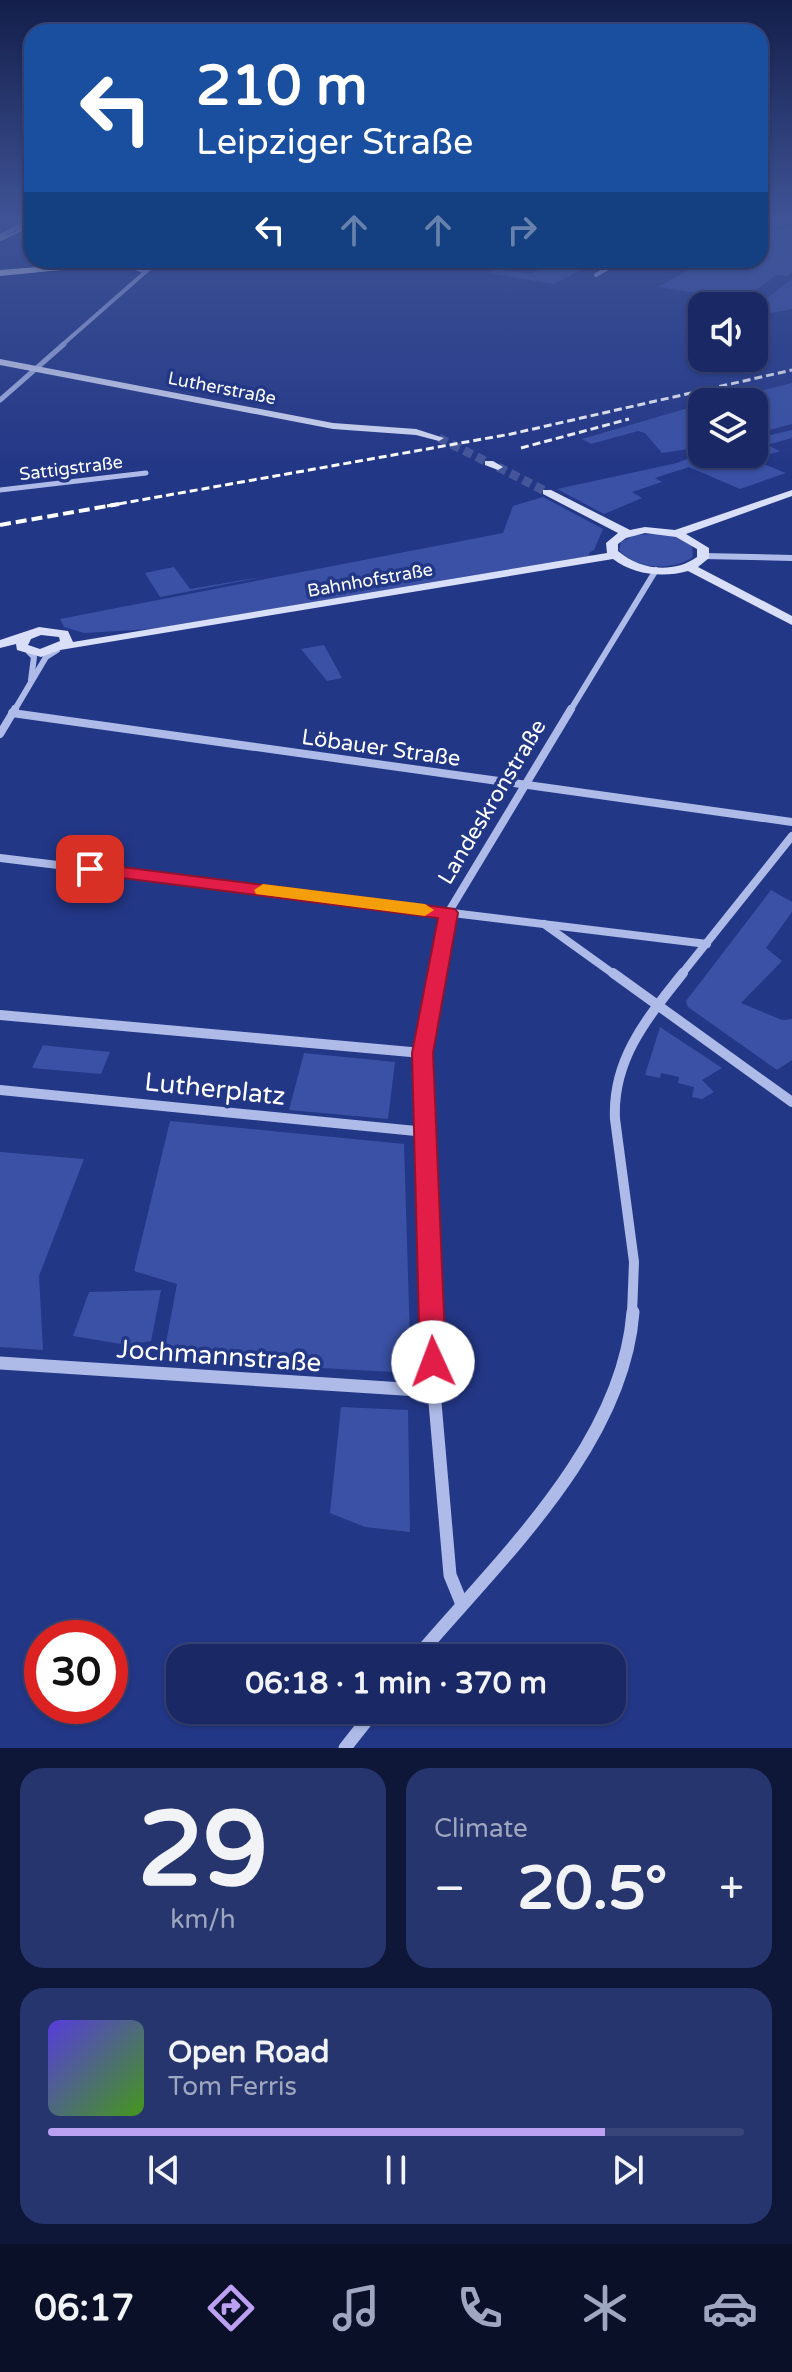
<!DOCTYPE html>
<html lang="en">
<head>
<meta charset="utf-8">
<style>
	:root { --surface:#1a2965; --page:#27356e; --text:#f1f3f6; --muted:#9fa6bf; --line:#384579; --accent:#bca0f2 }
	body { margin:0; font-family:"Varela Round",sans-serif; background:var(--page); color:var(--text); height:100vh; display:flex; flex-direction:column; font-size:30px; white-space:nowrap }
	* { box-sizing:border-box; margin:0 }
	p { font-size:26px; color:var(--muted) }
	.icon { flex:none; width:44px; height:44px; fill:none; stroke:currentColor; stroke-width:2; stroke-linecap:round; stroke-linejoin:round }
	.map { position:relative; height:1748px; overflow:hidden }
	.sheet { display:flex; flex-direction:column; gap:20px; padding:20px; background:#0e1738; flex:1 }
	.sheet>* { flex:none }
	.top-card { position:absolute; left:24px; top:24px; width:744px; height:244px; border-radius:24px; box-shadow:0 2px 6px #0004,0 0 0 2px var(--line); background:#1a4fa0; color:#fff; overflow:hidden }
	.tools { position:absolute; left:688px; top:292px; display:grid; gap:16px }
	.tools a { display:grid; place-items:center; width:80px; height:80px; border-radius:16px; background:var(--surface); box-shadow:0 2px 6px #0004,0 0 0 2px var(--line); font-size:40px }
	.speed { position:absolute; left:24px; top:1620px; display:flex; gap:16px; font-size:40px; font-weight:700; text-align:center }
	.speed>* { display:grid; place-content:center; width:104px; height:104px; border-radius:50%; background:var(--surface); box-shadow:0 2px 6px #0004,0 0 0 2px var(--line); line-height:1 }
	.speed .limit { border:12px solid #d22; background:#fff; color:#111 }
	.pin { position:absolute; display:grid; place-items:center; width:68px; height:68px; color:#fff; margin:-34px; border-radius:16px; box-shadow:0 4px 12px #0006 }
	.me { position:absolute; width:88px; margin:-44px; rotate:358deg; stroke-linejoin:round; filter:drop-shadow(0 0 6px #0008) }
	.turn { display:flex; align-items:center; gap:28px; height:168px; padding:0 40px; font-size:36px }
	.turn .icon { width:104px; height:104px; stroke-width:2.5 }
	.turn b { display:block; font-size:56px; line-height:68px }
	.lanes { display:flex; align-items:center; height:76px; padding:0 40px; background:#0003; justify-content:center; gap:40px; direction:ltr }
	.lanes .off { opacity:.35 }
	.big { font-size:60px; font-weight:700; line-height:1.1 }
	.sheet .widget { flex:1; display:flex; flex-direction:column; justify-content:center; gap:12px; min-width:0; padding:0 28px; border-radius:24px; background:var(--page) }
	.sheet .dial { align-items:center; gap:0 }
	.dial b { font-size:104px; line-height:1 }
	.song { display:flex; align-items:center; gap:24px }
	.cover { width:96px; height:96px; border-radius:12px; background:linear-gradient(135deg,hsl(250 70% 55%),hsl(100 70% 35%)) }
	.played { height:8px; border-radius:4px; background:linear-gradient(90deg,var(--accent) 80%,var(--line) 80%) }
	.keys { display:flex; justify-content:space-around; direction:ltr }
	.heat { display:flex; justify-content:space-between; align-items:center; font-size:44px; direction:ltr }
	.sheet .tiles { flex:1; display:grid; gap:20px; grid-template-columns:1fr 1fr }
	.widget:last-child { grid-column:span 2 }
	.trip { position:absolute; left:166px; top:1644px; width:460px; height:80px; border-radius:24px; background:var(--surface); box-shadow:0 2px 6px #0004,0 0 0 2px var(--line); font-weight:700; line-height:80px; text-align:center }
	.tabs { display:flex; height:128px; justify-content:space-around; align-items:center; background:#0a1028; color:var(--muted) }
	.tabs .icon { width:56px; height:56px }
	.tabs .selected { color:var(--accent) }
	.tabs b { font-size:36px; color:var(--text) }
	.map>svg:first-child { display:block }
	.green { fill:#3a51a6 }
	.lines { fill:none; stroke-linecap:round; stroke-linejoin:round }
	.secondary-tunnel { stroke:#459; stroke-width:9; stroke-dasharray:9 5; stroke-linecap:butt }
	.street-far5 { stroke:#aebbe9; stroke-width:4 }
	.street-far4 { stroke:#aebbe9; stroke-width:5 }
	.street-far3 { stroke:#aebbe9; stroke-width:6 }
	.street-far2 { stroke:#aebbe9; stroke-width:8 }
	.street-far1 { stroke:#aebbe9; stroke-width:10 }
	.street { stroke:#aebbe9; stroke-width:13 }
	.secondary { fill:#d9dff8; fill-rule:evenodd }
	.primary { fill:#f1f3fe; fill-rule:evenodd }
	.tram { stroke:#fff; stroke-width:2 }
	.rail-far1 { stroke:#fff; stroke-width:3; stroke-dasharray:8 4; stroke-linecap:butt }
	.rail { stroke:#fff; stroke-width:4; stroke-dasharray:11 5; stroke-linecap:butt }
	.route { fill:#e11d48; stroke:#92132f; stroke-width:2 }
	.slow { fill:#f59e0b }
	.labels { text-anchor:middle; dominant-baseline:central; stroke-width:7; stroke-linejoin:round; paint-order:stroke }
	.far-street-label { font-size:18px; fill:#fff; stroke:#233787 }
	.street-label { font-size:22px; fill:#fff; stroke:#233787 }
	.near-street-label { font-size:26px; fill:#fff; stroke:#233787 }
</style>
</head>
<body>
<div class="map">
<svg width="792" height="1748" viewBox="0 0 792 1748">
	<rect width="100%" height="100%" fill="#233787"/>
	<!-- green -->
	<g class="green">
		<path d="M 792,228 L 792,272 L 787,276 L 777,275 L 742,300 L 658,287 L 688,270 L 651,264 L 651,260 L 760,260 L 760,233 Z"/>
		<path d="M 574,260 L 610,263 L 602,268 L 588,266 L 554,284 L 488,273 L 497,269 L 531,274 L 554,262 L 569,263 Z"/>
		<path d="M 792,279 L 792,309 L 754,316 L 754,308 Z"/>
		<path d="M 792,383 L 792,424 L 754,434 L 754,402 L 712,402 Z"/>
		<path d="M 702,404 L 702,447 L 662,453 L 645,433 L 638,431 L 591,444 L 582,439 Z"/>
		<path d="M 792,430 L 792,438 L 767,445 L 780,451 L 753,460 L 786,473 L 740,489 L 689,467 L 655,478 L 662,482 L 632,492 L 642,498 L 604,514 L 557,489 L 677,463 L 702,453 L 754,454 L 754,439 Z"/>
		<path d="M 543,497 L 603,529 L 594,550 L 589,553 L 590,556 L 152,629 L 84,633 L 64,627 L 60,619 L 503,533 L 513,506 Z"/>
		<path d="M 658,534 L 676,537 L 692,546 L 693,557 C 673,571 636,570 619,550 L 621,542 L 635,535 Z"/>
		<path d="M 174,567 L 190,589 L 267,576 L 160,597 L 145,573 Z"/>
		<path d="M 324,645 L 342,678 L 327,681 L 301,649 Z"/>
		<path d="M 771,890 L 792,902 L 792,912 L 766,948 L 782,961 L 741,1003 L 782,1020 L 792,1019 L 792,1060 L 777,1070 L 688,1007 L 686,1001 Z"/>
		<path d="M 660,1027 L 722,1068 L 702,1080 L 714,1092 L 702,1099 L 692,1097 L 694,1087 L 678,1083 L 679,1077 L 661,1073 L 660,1078 L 645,1075 Z"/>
		<path d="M 43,1045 L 50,1046 L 110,1052 L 101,1074 L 32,1068 Z"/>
		<path d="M 304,1053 L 395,1062 L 388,1119 L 289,1110 Z"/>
		<path d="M 170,1121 L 404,1144 L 411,1373 L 163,1359 L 177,1284 L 134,1271 Z"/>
		<path d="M 0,1152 L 84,1159 L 39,1276 L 43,1350 L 0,1347 Z"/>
		<path d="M 161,1290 L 151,1341 L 127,1345 L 73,1336 L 89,1292 Z"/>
		<path d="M 341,1407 L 408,1410 L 410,1532 L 365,1527 L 330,1513 Z"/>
	</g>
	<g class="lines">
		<!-- secondary-tunnel -->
		<g class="secondary-tunnel">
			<path d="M 439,438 L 489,463"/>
			<path d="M 498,467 L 547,492"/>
		</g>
		<!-- street-far5 -->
		<g class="street-far5">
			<path d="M 19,228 L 32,228"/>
			<path d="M 117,260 L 145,272"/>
			<path d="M 424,260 L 494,260"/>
			<path d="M 596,275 L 618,262 L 615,260"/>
			<path d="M 61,346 L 159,260"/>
		</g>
		<!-- street-far4 -->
		<g class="street-far4">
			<path d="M 0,400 L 64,344"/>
			<path d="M 0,490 L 146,473"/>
		</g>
		<!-- street-far3 -->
		<g class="street-far3">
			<path d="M 703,556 L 792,558"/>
			<path d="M 29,652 L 34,657 L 31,680"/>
			<path d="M 14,711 L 46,657 L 57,650"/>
			<path d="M 570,711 L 656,570"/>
		</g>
		<!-- street-far2 -->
		<g class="street-far2">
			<path d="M 12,713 L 792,822"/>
			<path d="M 0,734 L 15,709"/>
			<path d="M 0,858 L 707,944"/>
			<path d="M 544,924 L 615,975"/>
			<path d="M 436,975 L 448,913 L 571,709"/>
			<path d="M 681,975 L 792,836"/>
		</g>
		<!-- street-far1 -->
		<g class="street-far1">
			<path d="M 613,973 L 792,1102"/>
			<path d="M 0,1015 L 422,1053"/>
			<path d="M 0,1090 L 426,1132"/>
			<path d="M 431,1314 L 422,1053 L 437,973"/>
			<path d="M 632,1314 L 634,1262 L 615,1119 C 612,1059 648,1017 683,973"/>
		</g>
		<!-- street -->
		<g class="street">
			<path d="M 431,1312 L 434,1391 L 450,1575 L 461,1602"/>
			<path d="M 0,1363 L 434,1391"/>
			<path d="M 416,1658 C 498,1561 623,1446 633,1312"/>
			<path d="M 345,1748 L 375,1710"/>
		</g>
		<!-- secondary -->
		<g class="secondary">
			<path d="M 26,220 L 32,222 L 0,239 L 0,234 Z"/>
			<path d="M 0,359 L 333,423 L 416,429 L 444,438 L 439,441 L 416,435 L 333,429 L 0,365 Z"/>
			<path d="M 485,461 L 493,461 L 503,467 L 498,470 L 485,465 Z"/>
			<path d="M 543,490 L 551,490 L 630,530 L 645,527 L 675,530 L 792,490 L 792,496 L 686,534 L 709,548 L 709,558 L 698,567 L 792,616 L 792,625 L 688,571 C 663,578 634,575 613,559 L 60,650 L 41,657 L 17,650 L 16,644 L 0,648 L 0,640 L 39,627 L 68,631 L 73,642 L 607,553 L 606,543 L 618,533 L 543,494 ZM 645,533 L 676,537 L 697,549 L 697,557 C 673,574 640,570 618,551 L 618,544 L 626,538 ZM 41,635 L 59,637 L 60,641 L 40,649 L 28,645 L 31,639 Z"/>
		</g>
		<!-- primary -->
		<path class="primary" d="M 126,260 L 162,260 L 0,276 L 0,270 Z"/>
		<!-- tram -->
		<path class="tram" d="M 0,240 L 32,225"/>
		<!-- rail-far1 -->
		<g class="rail-far1">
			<path d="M 521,448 L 629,419"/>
			<path d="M 107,506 L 511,434 L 792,370"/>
		</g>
		<!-- rail -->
		<path class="rail" d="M 0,525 L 119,504"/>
	</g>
	<!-- sky -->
	<linearGradient id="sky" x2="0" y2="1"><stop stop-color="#131e4a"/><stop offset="0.47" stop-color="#3f5396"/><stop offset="1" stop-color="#3f5396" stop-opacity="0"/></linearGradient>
	<rect width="792" height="465" fill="url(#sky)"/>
	<!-- route -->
	<path class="route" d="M 90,863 L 455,909 L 458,913 L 433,1053 L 446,1362 L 443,1371 L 433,1374 L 424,1371 L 420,1362 L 412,1053 L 438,918 L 83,873 L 81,869 Z"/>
	<!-- slow -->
	<path class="slow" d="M 263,884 L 425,904 L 434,910 L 425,916 L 256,894 L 254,890 Z"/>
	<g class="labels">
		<!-- far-street labels -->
		<g class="far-street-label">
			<text transform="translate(222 388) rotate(11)">Lutherstraße</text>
			<text transform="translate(71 468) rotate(-7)">Sattigstraße</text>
			<text transform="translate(370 580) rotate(-10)">Bahnhofstraße</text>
		</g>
		<!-- street labels -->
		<g class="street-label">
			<text transform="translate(381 748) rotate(8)">Löbauer Straße</text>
			<text transform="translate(492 802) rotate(-59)">Landeskronstraße</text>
		</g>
		<!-- near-street labels -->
		<g class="near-street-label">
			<text transform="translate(215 1089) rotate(6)">Lutherplatz</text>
			<text transform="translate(219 1356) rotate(4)">Jochmannstraße</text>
		</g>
	</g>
</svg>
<div class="tools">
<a><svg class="icon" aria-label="sound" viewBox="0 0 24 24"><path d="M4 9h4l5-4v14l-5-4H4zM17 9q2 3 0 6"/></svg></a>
<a><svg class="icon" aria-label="layers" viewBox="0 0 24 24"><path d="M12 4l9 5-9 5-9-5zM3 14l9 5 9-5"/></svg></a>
</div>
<div class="speed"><div class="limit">30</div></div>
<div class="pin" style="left:90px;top:869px;background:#d93025"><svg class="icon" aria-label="arrive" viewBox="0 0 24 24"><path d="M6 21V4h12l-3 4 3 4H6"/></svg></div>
<svg class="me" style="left:433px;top:1362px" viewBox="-20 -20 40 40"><circle r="19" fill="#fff"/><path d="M0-13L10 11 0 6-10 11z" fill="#e11d48"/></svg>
<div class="trip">06:18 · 1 min · 370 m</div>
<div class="top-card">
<div class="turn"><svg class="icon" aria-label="left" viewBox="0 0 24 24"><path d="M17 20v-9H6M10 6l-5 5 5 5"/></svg><div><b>210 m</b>Leipziger Straße</div></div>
<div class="lanes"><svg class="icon" aria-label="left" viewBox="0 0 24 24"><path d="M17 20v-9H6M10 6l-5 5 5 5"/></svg><svg class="icon off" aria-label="ahead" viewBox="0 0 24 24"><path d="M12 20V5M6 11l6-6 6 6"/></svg><svg class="icon off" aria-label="ahead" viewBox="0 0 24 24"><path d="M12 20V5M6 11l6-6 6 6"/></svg><svg class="icon off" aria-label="right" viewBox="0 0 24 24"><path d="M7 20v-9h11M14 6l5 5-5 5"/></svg></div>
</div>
</div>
<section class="sheet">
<div class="tiles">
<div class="widget dial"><b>29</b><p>km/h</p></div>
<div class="widget"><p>Climate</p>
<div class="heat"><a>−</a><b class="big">20.5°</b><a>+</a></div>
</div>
<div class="widget">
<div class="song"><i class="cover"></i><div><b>Open Road</b><p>Tom Ferris</p></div></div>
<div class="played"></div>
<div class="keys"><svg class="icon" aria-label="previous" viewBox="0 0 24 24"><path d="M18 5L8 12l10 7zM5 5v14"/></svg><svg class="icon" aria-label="pause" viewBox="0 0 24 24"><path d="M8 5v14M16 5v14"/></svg><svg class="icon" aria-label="next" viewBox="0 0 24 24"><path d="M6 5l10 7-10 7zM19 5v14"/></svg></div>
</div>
</div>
</section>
<nav class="tabs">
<b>06:17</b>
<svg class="icon selected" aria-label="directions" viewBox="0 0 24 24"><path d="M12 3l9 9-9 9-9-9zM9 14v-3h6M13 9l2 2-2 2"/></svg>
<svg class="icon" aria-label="music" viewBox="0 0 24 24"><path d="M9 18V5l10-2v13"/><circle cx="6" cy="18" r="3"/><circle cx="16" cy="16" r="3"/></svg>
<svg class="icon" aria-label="phone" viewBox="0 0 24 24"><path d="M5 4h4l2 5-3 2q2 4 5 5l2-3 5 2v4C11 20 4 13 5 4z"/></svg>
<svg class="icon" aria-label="climate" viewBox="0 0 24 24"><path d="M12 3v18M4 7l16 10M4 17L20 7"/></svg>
<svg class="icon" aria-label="car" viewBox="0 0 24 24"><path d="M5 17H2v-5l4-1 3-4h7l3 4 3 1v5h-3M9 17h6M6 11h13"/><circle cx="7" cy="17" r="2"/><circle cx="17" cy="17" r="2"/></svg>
</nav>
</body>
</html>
